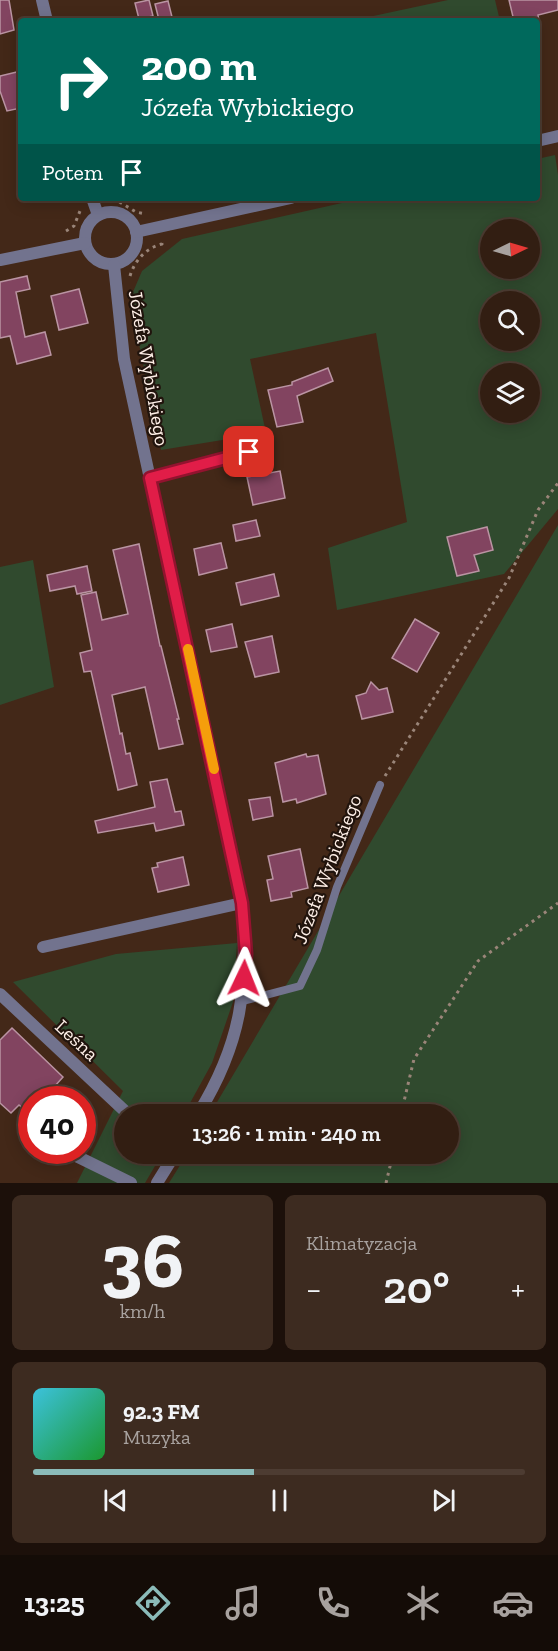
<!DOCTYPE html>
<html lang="pl">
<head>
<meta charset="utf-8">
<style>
	:root { --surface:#321e12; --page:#3d2b20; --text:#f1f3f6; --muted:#a8a29f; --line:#4d3c32; --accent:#8bbbb9 }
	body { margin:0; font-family:"Zilla Slab",serif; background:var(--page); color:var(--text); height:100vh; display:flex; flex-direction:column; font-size:22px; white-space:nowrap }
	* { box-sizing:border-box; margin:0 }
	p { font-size:20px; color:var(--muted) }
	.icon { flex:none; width:33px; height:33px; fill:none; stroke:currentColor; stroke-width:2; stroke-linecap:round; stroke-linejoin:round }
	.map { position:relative; height:1183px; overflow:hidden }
	.sheet { display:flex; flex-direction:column; gap:12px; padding:12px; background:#1c100a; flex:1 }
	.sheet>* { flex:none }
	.banner { position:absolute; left:18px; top:18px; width:522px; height:183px; border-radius:6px; box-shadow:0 3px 15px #0003,0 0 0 2px var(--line); background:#00695c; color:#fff; overflow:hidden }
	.needle { width:39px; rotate:85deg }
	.fabs { position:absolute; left:480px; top:219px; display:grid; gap:12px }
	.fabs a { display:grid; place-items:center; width:60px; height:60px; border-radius:50%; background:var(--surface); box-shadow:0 3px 15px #0003,0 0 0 2px var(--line); font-size:30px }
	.speed { position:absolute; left:18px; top:1086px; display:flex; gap:12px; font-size:30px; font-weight:700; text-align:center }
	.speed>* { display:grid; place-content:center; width:78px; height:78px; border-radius:50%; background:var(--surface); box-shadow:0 3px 15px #0003,0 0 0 2px var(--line); line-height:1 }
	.speed .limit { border:9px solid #d22; background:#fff; color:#111 }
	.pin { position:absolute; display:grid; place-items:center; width:51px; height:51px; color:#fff; margin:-26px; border-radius:12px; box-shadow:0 3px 9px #0006 }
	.me { position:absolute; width:66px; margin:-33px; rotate:2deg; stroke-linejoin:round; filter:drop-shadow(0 0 4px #0008) }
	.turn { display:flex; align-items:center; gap:21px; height:126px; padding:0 24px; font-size:27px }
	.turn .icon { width:78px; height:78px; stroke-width:2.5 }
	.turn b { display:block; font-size:42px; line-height:51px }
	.then { display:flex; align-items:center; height:57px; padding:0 24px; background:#0003; gap:12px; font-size:22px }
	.big { font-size:45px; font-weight:600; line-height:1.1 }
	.sheet .widget { flex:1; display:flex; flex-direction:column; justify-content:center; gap:9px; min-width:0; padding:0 21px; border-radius:9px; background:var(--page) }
	.sheet .dial { align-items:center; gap:0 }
	.dial b { font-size:78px; line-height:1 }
	.song { display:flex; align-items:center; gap:18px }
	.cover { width:72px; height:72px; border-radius:9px; background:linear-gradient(135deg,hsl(190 70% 55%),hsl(130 70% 35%)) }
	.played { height:6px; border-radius:3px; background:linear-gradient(90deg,var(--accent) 45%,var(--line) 45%) }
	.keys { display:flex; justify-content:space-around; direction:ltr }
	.heat { display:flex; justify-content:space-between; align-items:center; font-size:33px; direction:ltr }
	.sheet .tiles { flex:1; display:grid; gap:12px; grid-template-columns:1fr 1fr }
	.widget:last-child { grid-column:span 2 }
	.trip { position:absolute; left:114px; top:1104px; width:345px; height:60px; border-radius:30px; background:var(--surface); box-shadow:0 3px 15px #0003,0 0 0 2px var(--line); font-weight:600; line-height:60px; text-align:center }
	.menu { display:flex; height:96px; justify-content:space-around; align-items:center; background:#140c07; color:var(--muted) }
	.menu .icon { width:42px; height:42px }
	.menu .current { color:var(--accent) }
	.menu b { font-size:27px; color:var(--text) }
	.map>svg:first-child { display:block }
	.green { fill:#304a2e; fill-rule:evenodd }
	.building { fill:#824460; stroke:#ba94a3; stroke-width:1.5 }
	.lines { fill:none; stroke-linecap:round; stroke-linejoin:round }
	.path { stroke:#9a8579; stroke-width:3; stroke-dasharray:3 4.5; stroke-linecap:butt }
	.service { stroke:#72738e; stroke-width:8 }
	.minor { stroke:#72738e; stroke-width:12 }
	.tertiary { stroke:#72738e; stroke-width:12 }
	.route-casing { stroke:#92132f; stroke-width:15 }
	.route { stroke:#e11d48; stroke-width:10 }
	.slow { stroke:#f59e0b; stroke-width:10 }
	.labels { text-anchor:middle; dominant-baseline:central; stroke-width:4.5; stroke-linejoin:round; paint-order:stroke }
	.street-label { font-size:20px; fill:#feefe7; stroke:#21140d }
</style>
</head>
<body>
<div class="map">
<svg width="558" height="1183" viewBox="0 0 558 1183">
	<rect width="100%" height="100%" fill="#432818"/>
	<!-- green -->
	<g class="green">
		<path d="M 448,0 L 495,0 L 500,21 L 350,21 Z"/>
		<path d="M 555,155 L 558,175 L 558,509 L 504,574 L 337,610 L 328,548 L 407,522 L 376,333 L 250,359 L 266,433 L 161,450 L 138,339 L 133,292 L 142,271 L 182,239 L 364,198 L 537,198 L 537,159 ZM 490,230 L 530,230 L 530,268 L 490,268 ZM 490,302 L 530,302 L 530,340 L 490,340 ZM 490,374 L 530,374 L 530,412 L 490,412 Z"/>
		<path d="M 558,525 L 558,1183 L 169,1183 L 187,1154 L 448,1154 L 448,1114 L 210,1114 Z"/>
		<path d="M 33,560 L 54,687 L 0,705 L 0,567 Z"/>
		<path d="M 237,943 L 233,1002 L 212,1063 L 184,1114 L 124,1114 L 124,1154 L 162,1154 L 145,1183 L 77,1183 L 123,1091 L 13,982 L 116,954 Z"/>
	</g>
	<!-- building -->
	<g class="building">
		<path d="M 0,0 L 9,0 L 14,30 L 0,34 Z"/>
		<path d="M 149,0 L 153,16 L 139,19 L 135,3 Z"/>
		<path d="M 509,0 L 558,0 L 558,10 L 538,15 L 539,21 L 514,21 Z"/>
		<path d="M 168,1 L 172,17 L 159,20 L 155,4 Z"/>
		<path d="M 21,71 L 21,108 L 7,111 L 0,91 L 0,76 Z"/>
		<path d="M 27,276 L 30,289 L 16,292 L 25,337 L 45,332 L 51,355 L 17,364 L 10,336 L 0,338 L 0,282 Z"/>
		<path d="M 79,289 L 88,323 L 59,330 L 51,296 Z"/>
		<path d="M 328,368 L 333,381 L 297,396 L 303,422 L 277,427 L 268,390 L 292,385 L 292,382 Z"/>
		<path d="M 280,471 L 285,498 L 253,505 L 247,477 Z"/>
		<path d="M 256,520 L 260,536 L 236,541 L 233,525 Z"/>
		<path d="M 487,527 L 493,550 L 474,555 L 479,571 L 457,576 L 447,537 Z"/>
		<path d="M 221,543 L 227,568 L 199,575 L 194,549 Z"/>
		<path d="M 139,544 L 160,646 L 161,646 L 179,719 L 177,719 L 183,744 L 159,749 L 145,687 L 112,695 L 120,734 L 122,733 L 126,754 L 130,753 L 137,785 L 118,790 L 91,671 L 84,672 L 80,653 L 92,650 L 81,595 L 96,592 L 102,620 L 128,614 L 113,550 Z"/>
		<path d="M 87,566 L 92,591 L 77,594 L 75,586 L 50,591 L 47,575 Z"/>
		<path d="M 274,574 L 279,596 L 241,605 L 236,583 Z"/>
		<path d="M 415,619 L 439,633 L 417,672 L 392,658 Z"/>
		<path d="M 232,624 L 237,647 L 211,652 L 206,630 Z"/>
		<path d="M 272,636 L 279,672 L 255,677 L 245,642 Z"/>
		<path d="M 371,682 L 379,690 L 387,688 L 393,712 L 362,719 L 356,696 L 366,693 Z"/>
		<path d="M 306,754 L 307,757 L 318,755 L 326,794 L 297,803 L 296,799 L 283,802 L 275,763 Z"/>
		<path d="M 167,779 L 175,812 L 181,811 L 184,825 L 156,831 L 154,823 L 98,833 L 95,821 L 155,807 L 150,782 Z"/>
		<path d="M 270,797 L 273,816 L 253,820 L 249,800 Z"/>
		<path d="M 300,849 L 308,888 L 291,892 L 292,897 L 271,901 L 267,880 L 273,879 L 268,856 Z"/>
		<path d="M 183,857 L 189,885 L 158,892 L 152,868 L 158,867 L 157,863 Z"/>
		<path d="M 12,1028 L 63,1077 L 46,1096 L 42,1093 L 37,1100 L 32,1100 L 32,1105 L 26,1111 L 19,1105 L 11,1113 L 0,1103 L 0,1040 Z"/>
	</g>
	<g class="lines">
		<!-- path -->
		<g class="path">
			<path d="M 113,198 L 136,212 L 146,214"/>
			<path d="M 66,231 L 74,226 L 80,211"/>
			<path d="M 130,276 C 135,260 146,248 162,244 L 161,241"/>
			<path d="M 385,776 L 509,578 L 538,510 L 558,483"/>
			<path d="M 401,1114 L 414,1059 L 478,961 L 558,903"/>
			<path d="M 386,1183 L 393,1154"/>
		</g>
		<!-- service -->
		<g class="service">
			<path d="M 150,478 L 269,447"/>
			<path d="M 243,1001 L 300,986 L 317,950 L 337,887 L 380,785"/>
		</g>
		<!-- minor -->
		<g class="minor">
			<path d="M 43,947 L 242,903"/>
			<path d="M 0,994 L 128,1114"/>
			<path d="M 25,1131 L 32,1135"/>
			<path d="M 64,1150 L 131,1183"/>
		</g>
		<!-- tertiary -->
		<g class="tertiary">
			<path d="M 42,0 L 47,21"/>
			<path d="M 537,141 L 558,136"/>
			<path d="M 92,198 L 98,215"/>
			<circle cx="111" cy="238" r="26"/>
			<path d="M 136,232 L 291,198"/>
			<path d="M 0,260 L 85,243"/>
			<path d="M 114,265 L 124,359 L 242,903 C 248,987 243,1041 198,1114"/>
			<path d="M 157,1183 L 175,1154"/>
		</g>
	</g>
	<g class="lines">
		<defs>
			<path id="route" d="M 244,978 L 246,954 L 242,903 L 150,478 L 249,452"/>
		</defs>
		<!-- route casing -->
		<use href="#route" class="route-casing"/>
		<!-- route -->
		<use href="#route" class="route"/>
		<!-- slow -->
		<path class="slow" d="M 188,649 L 214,769"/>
	</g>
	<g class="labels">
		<!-- street labels -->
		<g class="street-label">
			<text transform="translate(149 368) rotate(80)">Józefa Wybickiego</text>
			<text transform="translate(327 869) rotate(-69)">Józefa Wybickiego</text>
			<text transform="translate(77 1040) rotate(43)">Leśna</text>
		</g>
	</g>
</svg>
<div class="fabs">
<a><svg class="needle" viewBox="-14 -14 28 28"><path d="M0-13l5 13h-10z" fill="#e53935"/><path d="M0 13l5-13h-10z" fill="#a8a29f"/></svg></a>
<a><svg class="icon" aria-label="search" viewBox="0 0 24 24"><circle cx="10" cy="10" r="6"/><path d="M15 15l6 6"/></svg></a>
<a><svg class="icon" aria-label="layers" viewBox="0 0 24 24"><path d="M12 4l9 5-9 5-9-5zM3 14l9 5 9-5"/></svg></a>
</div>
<div class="speed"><div class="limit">40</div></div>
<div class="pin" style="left:249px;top:452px;background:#d93025"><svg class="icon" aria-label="arrive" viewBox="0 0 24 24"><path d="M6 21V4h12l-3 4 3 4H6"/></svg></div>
<svg class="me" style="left:244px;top:978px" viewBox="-20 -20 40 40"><path d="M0-17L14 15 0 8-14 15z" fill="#e11d48" stroke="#fff" stroke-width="4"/></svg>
<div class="trip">13:26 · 1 min · 240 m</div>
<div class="banner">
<div class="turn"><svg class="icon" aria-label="right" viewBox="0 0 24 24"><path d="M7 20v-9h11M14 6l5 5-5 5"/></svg><div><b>200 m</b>Józefa Wybickiego</div></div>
<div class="then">Potem<svg class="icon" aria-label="arrive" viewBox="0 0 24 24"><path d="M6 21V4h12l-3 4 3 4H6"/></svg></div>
</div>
</div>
<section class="sheet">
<div class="tiles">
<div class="widget dial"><b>36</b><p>km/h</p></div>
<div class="widget"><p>Klimatyzacja</p>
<div class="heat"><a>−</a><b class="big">20°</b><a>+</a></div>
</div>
<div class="widget">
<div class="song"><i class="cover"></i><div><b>92.3 FM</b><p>Muzyka</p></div></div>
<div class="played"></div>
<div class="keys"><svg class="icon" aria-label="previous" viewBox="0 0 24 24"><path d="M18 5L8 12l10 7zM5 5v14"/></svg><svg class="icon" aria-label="pause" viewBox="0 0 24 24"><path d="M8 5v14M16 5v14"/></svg><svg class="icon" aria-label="next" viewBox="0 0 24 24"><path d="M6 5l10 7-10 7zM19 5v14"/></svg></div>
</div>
</div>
</section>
<nav class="menu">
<b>13:25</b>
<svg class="icon current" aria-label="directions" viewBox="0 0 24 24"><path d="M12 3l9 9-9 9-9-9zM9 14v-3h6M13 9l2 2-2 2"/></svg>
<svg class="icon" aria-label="music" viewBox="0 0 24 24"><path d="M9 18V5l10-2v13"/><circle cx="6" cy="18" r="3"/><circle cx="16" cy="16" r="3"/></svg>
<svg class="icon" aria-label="phone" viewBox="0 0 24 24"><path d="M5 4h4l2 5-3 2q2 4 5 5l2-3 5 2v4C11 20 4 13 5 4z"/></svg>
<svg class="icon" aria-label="climate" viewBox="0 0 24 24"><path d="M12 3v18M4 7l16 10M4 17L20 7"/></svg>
<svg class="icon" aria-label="car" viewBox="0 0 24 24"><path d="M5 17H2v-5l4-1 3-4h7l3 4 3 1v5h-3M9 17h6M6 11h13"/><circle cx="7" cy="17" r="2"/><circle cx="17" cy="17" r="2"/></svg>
</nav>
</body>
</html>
